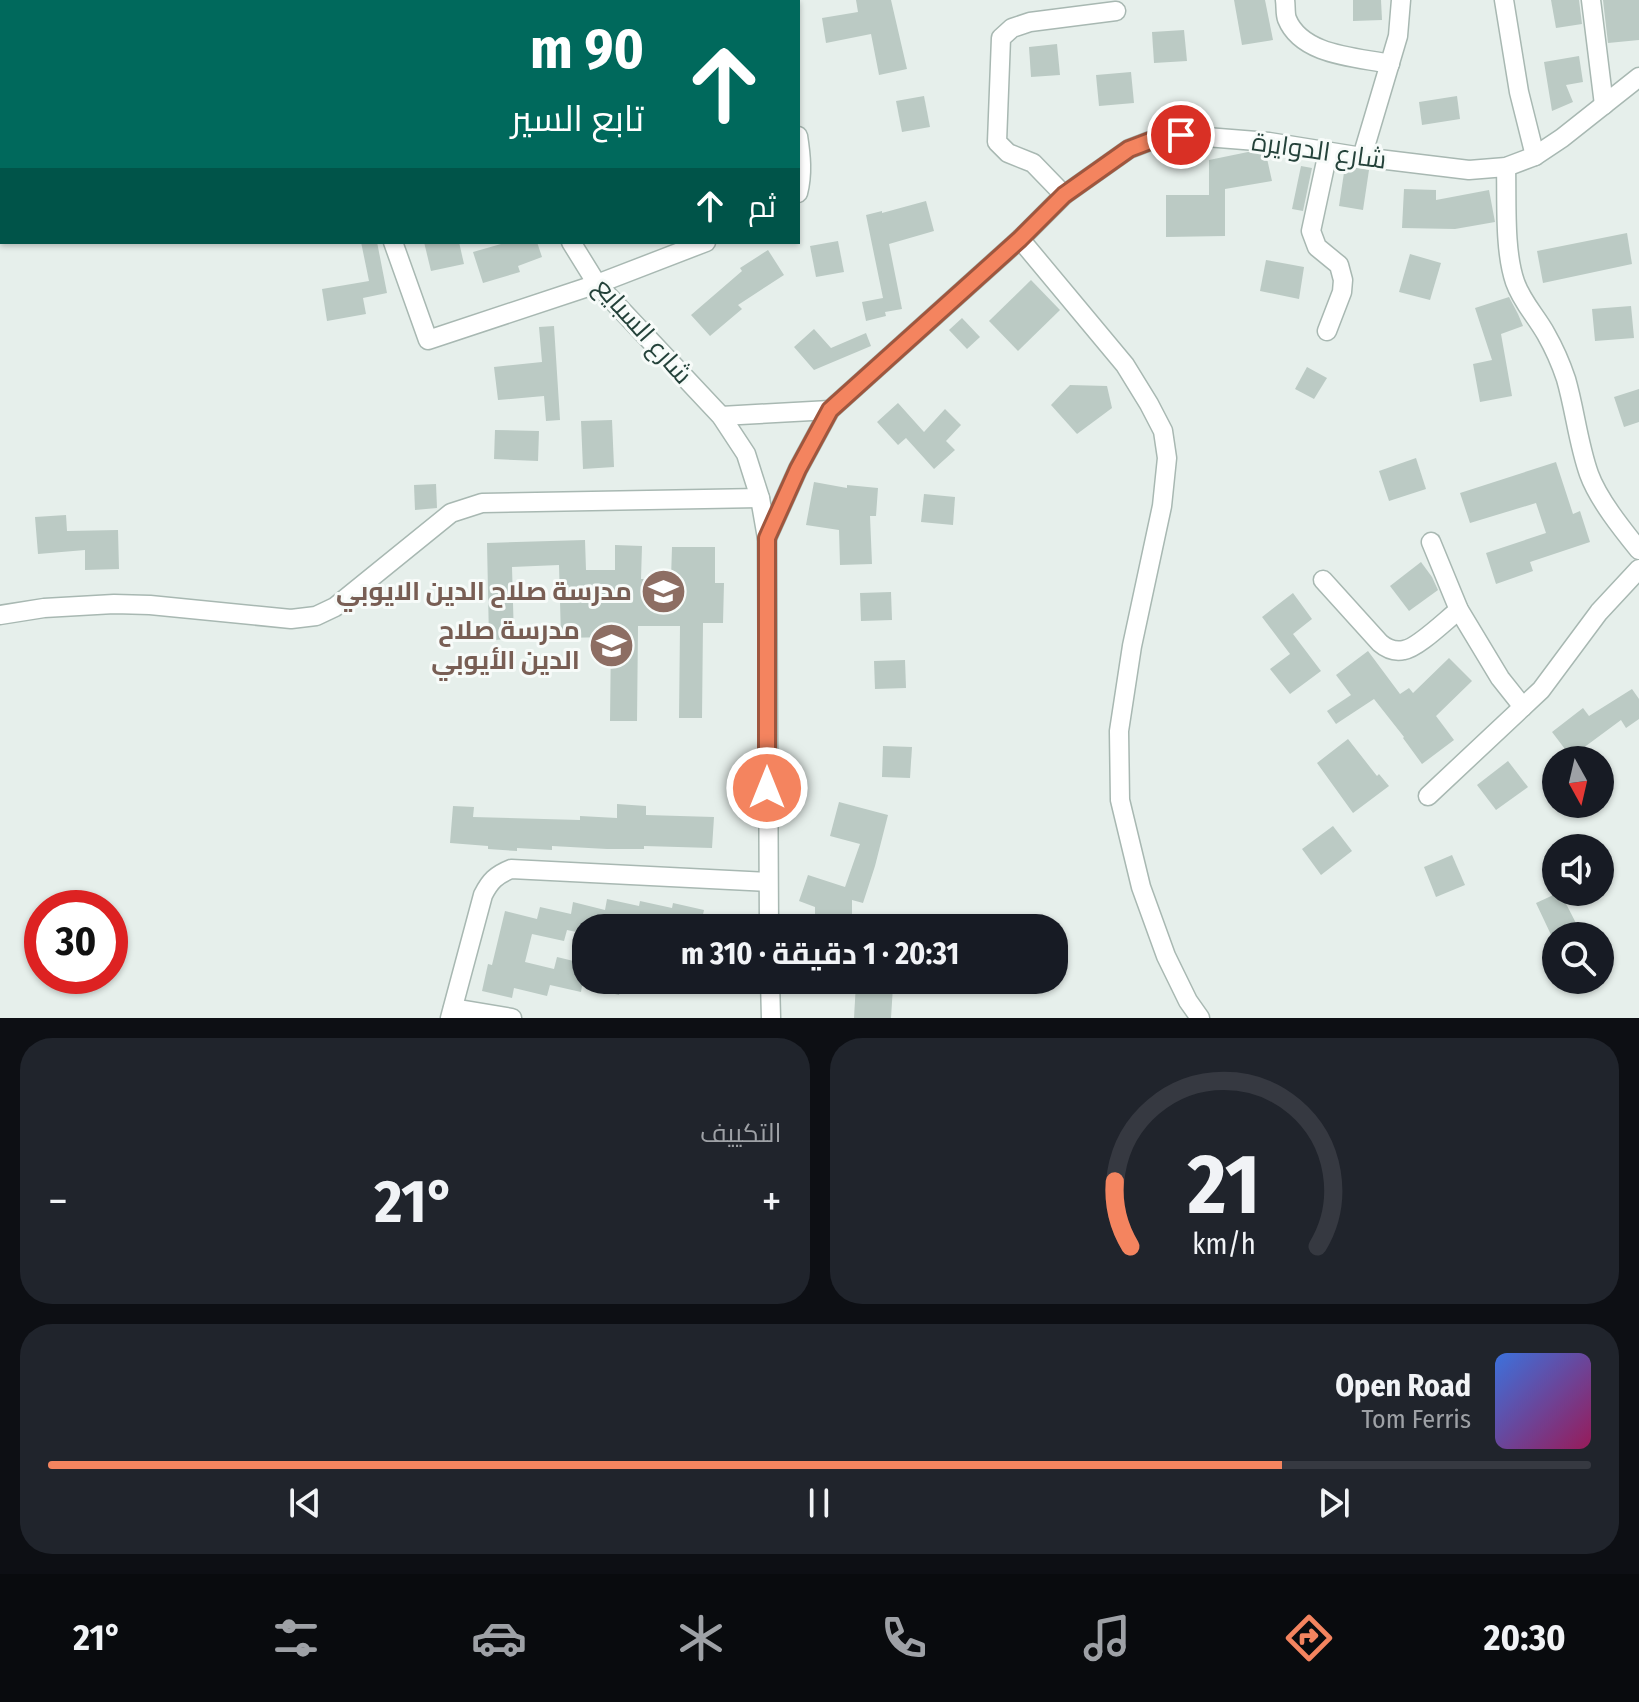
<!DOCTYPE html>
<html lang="ar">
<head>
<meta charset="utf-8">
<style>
	:root { --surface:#171b24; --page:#20242c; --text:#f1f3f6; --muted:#9ea1a6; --line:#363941; --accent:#f4845f }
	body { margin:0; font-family:"Fira Sans Condensed",Cairo,sans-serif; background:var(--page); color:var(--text); direction:rtl; height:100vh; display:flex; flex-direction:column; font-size:30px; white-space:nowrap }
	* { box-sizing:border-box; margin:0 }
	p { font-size:26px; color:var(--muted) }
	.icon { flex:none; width:44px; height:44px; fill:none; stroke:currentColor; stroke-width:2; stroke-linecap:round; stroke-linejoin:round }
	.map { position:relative; height:1018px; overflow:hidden; direction:ltr }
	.panel { display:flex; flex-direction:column; gap:20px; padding:20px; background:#0d0f14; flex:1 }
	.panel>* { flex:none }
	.hud { position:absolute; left:0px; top:0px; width:800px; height:244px; box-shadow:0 2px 6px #0004; direction:rtl; background:#00695c; color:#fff; overflow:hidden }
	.needle { width:52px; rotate:172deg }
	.buttons { position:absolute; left:1542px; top:746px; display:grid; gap:16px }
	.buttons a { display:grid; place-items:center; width:72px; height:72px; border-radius:50%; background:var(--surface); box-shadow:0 2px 6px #0004; font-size:40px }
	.speed { position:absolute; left:24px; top:890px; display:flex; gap:16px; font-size:40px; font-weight:700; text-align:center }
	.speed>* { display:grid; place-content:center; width:104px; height:104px; border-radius:50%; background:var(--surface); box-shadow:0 2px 6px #0004; line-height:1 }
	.speed .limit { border:12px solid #d22; background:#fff; color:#111 }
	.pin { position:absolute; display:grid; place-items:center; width:68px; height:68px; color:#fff; margin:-34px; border:4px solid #fff; border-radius:50%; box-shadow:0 2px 8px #0007 }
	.me { position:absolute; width:88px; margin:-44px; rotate:0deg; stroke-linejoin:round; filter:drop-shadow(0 0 6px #0008) }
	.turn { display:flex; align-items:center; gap:28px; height:168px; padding:0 24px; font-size:36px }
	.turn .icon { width:104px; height:104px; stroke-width:2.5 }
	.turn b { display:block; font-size:56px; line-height:68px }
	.then { display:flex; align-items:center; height:76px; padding:0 24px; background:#0003; gap:16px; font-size:30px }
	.big { font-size:60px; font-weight:700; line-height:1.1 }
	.panel .card { flex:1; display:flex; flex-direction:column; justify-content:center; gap:12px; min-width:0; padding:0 28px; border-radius:32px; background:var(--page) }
	.panel .dial { align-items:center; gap:0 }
	.dial svg { height:208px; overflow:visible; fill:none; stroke:var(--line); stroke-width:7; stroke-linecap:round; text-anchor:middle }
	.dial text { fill:var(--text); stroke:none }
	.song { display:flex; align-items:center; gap:24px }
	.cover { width:96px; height:96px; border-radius:12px; background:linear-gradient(135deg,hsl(220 70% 55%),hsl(330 70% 35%)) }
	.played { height:8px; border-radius:4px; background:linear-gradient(90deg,var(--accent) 80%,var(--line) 80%) }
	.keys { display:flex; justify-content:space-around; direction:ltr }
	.heat { display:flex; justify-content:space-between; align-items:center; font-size:44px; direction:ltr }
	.panel .tiles { flex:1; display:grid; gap:20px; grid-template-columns:1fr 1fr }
	.card:last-child { grid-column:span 2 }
	.trip { position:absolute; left:572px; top:914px; width:496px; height:80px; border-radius:32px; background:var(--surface); box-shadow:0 2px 6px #0004; font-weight:700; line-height:80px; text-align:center; direction:rtl }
	.tab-bar { display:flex; height:128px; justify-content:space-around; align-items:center; background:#090b0e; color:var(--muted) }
	.tab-bar .icon { width:56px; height:56px }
	.tab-bar .current { color:var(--accent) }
	.tab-bar b { font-size:36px; color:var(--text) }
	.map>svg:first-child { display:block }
	.building { fill:#bbcac4 }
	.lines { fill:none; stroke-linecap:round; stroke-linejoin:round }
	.minor-casing { stroke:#a8b8b2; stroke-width:21 }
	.minor { stroke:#fff; stroke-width:18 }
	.route-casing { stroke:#9f563e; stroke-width:20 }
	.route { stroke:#f4845f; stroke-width:14 }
	.labels { text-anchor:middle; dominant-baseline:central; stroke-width:6; stroke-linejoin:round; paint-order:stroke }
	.street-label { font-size:26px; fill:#24423a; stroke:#f7fbf9 }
	.education-label { font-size:26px; font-weight:bold; fill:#785e54; stroke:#f7fbf9; text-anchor:end }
</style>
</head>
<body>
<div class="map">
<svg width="1639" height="1018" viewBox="0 0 1639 1018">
	<rect width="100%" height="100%" fill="#e6efeb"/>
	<!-- building -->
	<g class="building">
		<path d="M 856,0 L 891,0 L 907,69 L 879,75 L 871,34 L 826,43 L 822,18 L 858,12 Z"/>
		<path d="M 1234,0 L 1265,0 L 1273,40 L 1242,45 Z"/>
		<path d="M 1353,0 L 1381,0 L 1382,20 L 1353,21 Z"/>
		<path d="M 1551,0 L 1579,0 L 1582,24 L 1556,28 Z"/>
		<path d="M 1603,0 L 1639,0 L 1639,40 L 1608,43 Z"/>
		<path d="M 1184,30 L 1187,61 L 1154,63 L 1152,32 Z"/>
		<path d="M 1057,44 L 1060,75 L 1031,77 L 1029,47 Z"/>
		<path d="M 1579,56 L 1583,82 L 1566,85 L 1573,102 L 1552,111 L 1544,62 Z"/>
		<path d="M 1131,72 L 1134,103 L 1099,106 L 1096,75 Z"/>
		<path d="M 924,96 L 930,127 L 902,132 L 896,101 Z"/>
		<path d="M 1457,96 L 1460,119 L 1422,125 L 1419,102 Z"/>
		<path d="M 1248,152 L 1266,154 L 1272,181 L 1225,189 L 1225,236 L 1166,237 L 1166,195 L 1209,195 L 1209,160 Z"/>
		<path d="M 1301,166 L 1312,168 L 1303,211 L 1292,209 Z"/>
		<path d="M 1345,166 L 1369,170 L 1363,210 L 1339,206 Z"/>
		<path d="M 1404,189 L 1436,190 L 1436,200 L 1489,190 L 1495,222 L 1455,229 L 1402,228 Z"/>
		<path d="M 926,201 L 934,231 L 889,244 L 902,309 L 885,312 L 886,316 L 866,321 L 862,302 L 883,298 L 866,215 L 882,211 L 882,213 Z"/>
		<path d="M 1627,233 L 1632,264 L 1543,283 L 1537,251 Z"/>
		<path d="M 838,241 L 844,272 L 816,277 L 810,246 Z"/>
		<path d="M 361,242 L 377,242 L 387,293 L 363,298 L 366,314 L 327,321 L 322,289 L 369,281 Z"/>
		<path d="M 424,242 L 459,242 L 464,264 L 431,271 Z"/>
		<path d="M 508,242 L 537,242 L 542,257 L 518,266 L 520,272 L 483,283 L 473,252 Z"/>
		<path d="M 768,250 L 784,275 L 738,305 L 742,309 L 710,336 L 691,315 L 742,271 L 740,268 Z"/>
		<path d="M 1410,254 L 1441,263 L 1430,300 L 1399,292 Z"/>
		<path d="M 1266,260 L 1304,267 L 1299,299 L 1260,291 Z"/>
		<path d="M 1031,280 L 1060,310 L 1018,351 L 989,321 Z"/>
		<path d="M 1509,297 L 1518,314 L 1523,326 L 1501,334 L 1512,396 L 1480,402 L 1473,364 L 1492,360 L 1475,308 Z"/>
		<path d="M 1631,306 L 1634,338 L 1595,341 L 1592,309 Z"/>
		<path d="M 962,318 L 980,337 L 967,349 L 949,330 Z"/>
		<path d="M 554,326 L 560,420 L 546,421 L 544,396 L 498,400 L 494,367 L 542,362 L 539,327 Z"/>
		<path d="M 814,329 L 831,348 L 866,333 L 871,346 L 814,370 L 794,347 Z"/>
		<path d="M 1307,367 L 1327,378 L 1314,399 L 1295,389 Z"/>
		<path d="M 1070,385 L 1107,386 L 1112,408 L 1077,434 L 1051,405 Z"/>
		<path d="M 1639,389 L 1639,422 L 1624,427 L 1614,397 Z"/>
		<path d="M 898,403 L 924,432 L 945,409 L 961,425 L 946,441 L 955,450 L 934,469 L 906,438 L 898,445 L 877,422 Z"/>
		<path d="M 612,420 L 614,467 L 583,469 L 581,421 Z"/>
		<path d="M 495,430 L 539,431 L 538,461 L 494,459 Z"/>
		<path d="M 1416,458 L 1426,489 L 1389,501 L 1379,471 Z"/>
		<path d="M 1556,462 L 1573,514 L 1580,511 L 1590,542 L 1530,562 L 1533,571 L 1496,584 L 1486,553 L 1546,533 L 1536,503 L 1470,523 L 1460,493 Z"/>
		<path d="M 814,482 L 847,488 L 847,485 L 878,488 L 876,516 L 870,516 L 872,564 L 840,565 L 839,530 L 806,525 Z"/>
		<path d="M 436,484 L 437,508 L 415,510 L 414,485 Z"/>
		<path d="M 924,494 L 955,497 L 953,525 L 921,522 Z"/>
		<path d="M 66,515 L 67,531 L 118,530 L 119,569 L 85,570 L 85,550 L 38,554 L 35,517 Z"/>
		<path d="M 585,540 L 586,570 L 615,570 L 615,545 L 642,546 L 641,579 L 671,579 L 672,547 L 715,547 L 715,583 L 724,583 L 723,623 L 703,623 L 702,718 L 679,718 L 680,626 L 638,626 L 637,721 L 610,721 L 611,637 L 561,638 L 559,565 L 512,567 L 514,639 L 489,640 L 487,543 Z"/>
		<path d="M 1421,562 L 1432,577 L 1438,590 L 1409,611 L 1390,586 Z"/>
		<path d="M 891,592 L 892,620 L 861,621 L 860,593 Z"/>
		<path d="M 1293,593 L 1312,619 L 1293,634 L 1321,671 L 1290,694 L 1270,669 L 1290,654 L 1262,617 Z"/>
		<path d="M 1368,651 L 1400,694 L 1409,688 L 1413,693 L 1449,658 L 1472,681 L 1436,716 L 1454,740 L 1422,764 L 1403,738 L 1404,737 L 1374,699 L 1336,724 L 1327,711 L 1351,695 L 1336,675 Z"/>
		<path d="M 905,660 L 906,688 L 875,689 L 874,661 Z"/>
		<path d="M 1632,689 L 1639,699 L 1639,719 L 1626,728 L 1621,720 L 1571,757 L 1552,732 L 1583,708 L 1589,716 Z"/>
		<path d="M 1348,739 L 1377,776 L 1379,774 L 1389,786 L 1353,813 L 1317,763 Z"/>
		<path d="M 883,746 L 912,747 L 910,778 L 882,777 Z"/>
		<path d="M 1508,761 L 1528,787 L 1496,810 L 1477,785 Z"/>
		<path d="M 839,802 L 888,815 L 875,866 L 863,903 L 852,900 L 852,928 L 815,928 L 815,907 L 799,901 L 808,875 L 845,887 L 860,844 L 830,836 Z"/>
		<path d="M 617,804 L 646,806 L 646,815 L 714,817 L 712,848 L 644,846 L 644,849 L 607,849 L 552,846 L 552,850 L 517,848 L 517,851 L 488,849 L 488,846 L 450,843 L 453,806 L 474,807 L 473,817 L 580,820 L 580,816 L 617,818 Z"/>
		<path d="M 1333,826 L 1352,851 L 1321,875 L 1302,849 Z"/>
		<path d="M 1452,855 L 1465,885 L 1436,897 L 1424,867 Z"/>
		<path d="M 1560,892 L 1578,927 L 1560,936 L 1556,936 L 1553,939 L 1536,903 Z"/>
		<path d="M 607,899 L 639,906 L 640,901 L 672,908 L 673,903 L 704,910 L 700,928 L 586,928 L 586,934 L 567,930 L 564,941 L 532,934 L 525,962 L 554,969 L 557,957 L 586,964 L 586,980 L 622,980 L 619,995 L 582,986 L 581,992 L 550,985 L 547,996 L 514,988 L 512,998 L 482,991 L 488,964 L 492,965 L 505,911 L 537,919 L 540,907 L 571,914 L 573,902 L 605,910 Z"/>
		<path d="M 856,983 L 893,986 L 891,1018 L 854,1018 Z"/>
	</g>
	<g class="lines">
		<defs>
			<g id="minor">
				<path d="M 460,0 L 461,2"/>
				<path d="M 769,0 L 769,2"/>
				<path d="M 1285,0 C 1286,6 1285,14 1287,19 C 1302,56 1357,57 1390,64"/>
				<path d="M 1504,0 L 1519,92 L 1535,156"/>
				<path d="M 1591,0 L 1604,105"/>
				<path d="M 798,136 C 801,155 803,174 798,193"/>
				<path d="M 1362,157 L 1398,36 L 1401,0"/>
				<path d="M 1506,167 C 1507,201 1504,250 1515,282 C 1522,302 1536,316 1546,334 C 1554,348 1561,364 1566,379 C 1575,410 1578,443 1589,474 C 1598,499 1622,529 1639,550"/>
				<path d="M 1064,195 L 1033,163 L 1008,153 L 997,142 L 1001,38 L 1012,28 L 1030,22 L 1116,11"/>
				<path d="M 1020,239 L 1125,365 L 1149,404 L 1163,431 L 1167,458 L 1162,506 L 1132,646 L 1119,731 L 1120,800 L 1141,887 L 1166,956 L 1188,1001 L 1200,1018"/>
				<path d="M 393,242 L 428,340 L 597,284 L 706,242"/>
				<path d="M 571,242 L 597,284 L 721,416 L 746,454 L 760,498 L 767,538 L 769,928"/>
				<path d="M 1327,331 L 1342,292 L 1343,280 L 1339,265 L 1317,247 L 1311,231 L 1328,152"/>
				<path d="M 721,416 L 830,410"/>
				<path d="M 767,538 L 798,469 L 830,410 L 1020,239 L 1064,195 L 1129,149 L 1150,141 L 1181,135 L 1269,142 L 1362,157 L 1469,170 L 1506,167 L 1535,156 L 1562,138 L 1639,77"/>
				<path d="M 1431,542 L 1459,610 L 1500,678 L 1523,707"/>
				<path d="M 1323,580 L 1380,643 C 1387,649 1395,652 1404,650 C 1418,648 1447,619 1459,610"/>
				<path d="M 0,615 L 44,608 L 114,604 L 150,605 L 291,619 L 316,616 L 335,607 L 451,513 L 482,503 L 760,498"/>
				<path d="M 1428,796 L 1541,690 L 1599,612 L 1639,569"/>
				<path d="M 770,980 L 771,1018"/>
				<path d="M 453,1008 L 512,1018"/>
				<path d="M 450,1018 L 483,895 C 490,881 496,875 511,869 L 767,882"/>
			</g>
		</defs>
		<!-- minor casing -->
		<use href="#minor" class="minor-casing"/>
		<!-- minor -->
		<use href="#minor" class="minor"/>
	</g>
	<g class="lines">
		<defs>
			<path id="route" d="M 767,788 L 767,538 L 798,469 L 830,410 L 1020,239 L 1064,195 L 1129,149 L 1150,141 L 1181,135"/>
		</defs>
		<!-- route casing -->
		<use href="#route" class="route-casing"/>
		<!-- route -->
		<use href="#route" class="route"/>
	</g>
	<!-- icons -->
	<defs>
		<symbol id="school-disc" viewBox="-11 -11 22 22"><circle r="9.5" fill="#8d6e63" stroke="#f7fbf9"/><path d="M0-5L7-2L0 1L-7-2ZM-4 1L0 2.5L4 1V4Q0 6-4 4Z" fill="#fff"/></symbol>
	</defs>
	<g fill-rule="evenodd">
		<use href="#school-disc" x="638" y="566" width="51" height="51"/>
		<use href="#school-disc" x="586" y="620" width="51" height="51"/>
	</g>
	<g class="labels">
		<!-- street labels -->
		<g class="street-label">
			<text transform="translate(1319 151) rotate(8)">شارع الدوايرة</text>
			<text transform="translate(643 331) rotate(48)">شارع السبايع</text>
		</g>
		<!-- education labels -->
		<g class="education-label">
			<text x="632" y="591">مدرسة صلاح الدين الايوبي</text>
			<text x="580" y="630">مدرسة صلاح<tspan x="580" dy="30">الدين الأيوبي</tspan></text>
		</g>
	</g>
</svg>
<div class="buttons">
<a><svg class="needle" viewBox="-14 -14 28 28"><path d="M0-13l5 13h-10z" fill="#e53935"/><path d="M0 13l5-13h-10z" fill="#9ea1a6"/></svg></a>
<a><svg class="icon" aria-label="sound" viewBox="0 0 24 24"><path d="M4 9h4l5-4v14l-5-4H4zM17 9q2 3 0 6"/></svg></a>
<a><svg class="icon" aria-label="search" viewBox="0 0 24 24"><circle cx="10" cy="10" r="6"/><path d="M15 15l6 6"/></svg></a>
</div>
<div class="speed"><div class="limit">30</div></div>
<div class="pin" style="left:1181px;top:135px;background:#d93025"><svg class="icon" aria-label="arrive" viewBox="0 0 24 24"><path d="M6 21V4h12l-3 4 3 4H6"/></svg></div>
<svg class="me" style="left:767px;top:788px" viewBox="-20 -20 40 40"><circle r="17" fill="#f4845f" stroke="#fff" stroke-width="3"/><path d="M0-11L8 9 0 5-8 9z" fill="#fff"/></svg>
<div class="trip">20:31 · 1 دقيقة · 310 m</div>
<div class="hud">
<div class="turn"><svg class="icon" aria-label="ahead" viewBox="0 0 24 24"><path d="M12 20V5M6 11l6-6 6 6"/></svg><div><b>90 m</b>تابع السير</div></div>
<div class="then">ثم<svg class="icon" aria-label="ahead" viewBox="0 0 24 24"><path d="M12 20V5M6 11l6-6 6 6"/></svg></div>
</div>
</div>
<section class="panel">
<div class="tiles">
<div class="card dial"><svg viewBox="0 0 100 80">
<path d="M14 69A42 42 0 1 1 86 69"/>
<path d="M14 69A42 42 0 0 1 8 44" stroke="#f4845f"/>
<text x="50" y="56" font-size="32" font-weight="700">21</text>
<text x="50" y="72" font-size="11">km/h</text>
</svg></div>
<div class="card"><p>التكييف</p>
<div class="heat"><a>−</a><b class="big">21°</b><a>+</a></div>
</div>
<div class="card">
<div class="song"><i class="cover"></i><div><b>Open Road</b><p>Tom Ferris</p></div></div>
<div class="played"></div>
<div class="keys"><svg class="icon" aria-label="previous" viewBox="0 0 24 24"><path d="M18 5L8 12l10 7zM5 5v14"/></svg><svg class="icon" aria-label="pause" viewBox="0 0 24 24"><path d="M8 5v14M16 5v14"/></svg><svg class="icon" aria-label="next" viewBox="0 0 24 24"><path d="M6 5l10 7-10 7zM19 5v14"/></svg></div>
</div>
</div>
</section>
<nav class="tab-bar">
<b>20:30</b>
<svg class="icon current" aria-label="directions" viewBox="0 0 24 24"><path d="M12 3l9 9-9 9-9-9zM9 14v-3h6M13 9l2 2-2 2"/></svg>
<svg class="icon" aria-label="music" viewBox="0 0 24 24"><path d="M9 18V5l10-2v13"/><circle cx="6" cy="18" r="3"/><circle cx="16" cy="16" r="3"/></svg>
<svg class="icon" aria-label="phone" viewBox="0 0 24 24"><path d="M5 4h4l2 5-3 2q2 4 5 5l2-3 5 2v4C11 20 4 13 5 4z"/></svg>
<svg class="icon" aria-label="climate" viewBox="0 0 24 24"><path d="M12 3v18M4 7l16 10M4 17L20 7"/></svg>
<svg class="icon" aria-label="car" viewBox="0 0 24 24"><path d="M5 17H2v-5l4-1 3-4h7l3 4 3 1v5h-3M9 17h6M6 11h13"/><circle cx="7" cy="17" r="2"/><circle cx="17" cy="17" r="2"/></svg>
<svg class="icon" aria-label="filters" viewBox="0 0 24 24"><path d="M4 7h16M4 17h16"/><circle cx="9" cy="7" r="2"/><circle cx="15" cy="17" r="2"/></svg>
<b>21°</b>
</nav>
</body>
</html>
